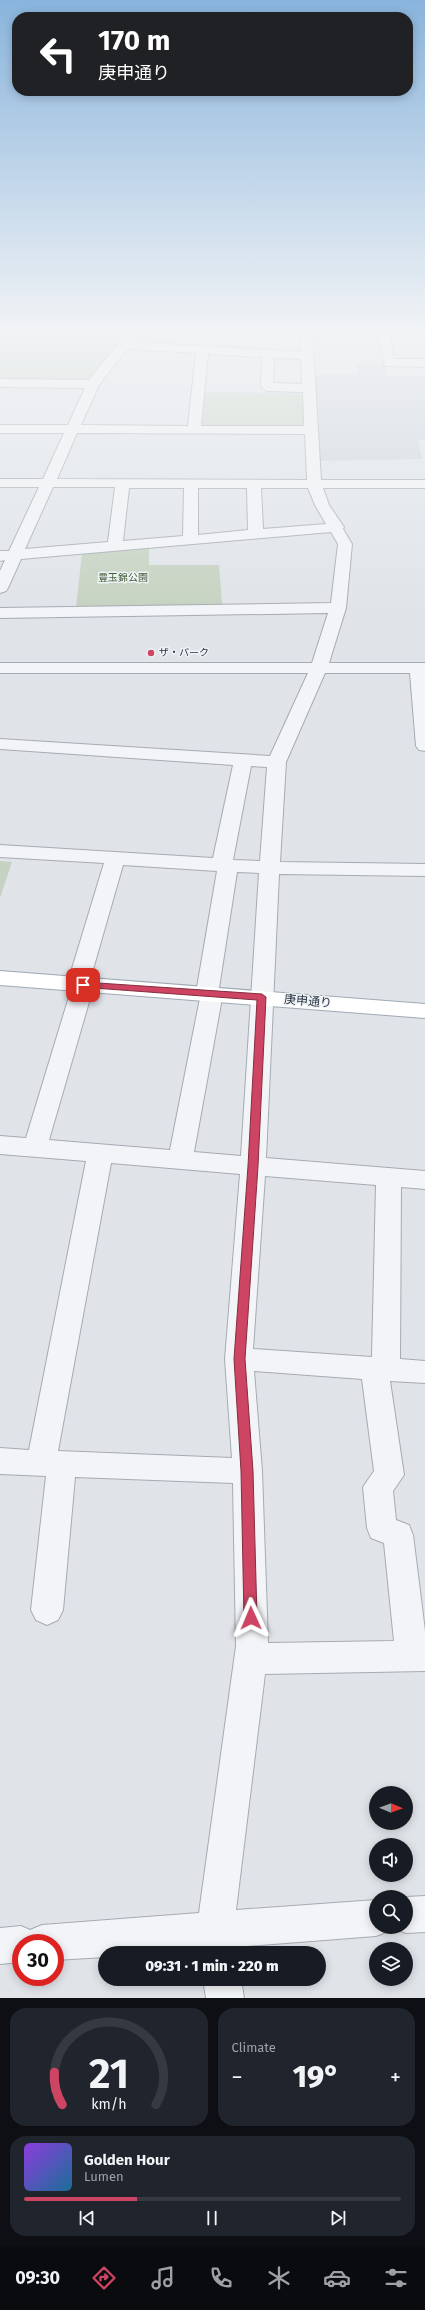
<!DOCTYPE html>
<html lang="en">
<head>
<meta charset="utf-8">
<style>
	:root { --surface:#171b24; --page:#20242c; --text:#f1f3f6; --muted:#9ea1a6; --line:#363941; --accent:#cd4562 }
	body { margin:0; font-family:"Fira Sans","Noto Sans JP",sans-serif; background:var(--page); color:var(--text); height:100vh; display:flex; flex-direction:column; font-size:15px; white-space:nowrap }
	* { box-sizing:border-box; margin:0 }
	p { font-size:13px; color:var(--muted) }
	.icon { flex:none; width:22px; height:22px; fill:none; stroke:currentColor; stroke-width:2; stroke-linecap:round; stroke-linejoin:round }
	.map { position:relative; height:1998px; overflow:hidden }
	.details { display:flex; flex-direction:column; gap:10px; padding:10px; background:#0d0f14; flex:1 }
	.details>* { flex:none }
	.guide { position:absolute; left:12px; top:12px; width:401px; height:84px; border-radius:16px; box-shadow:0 2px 10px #0003; background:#202124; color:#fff; overflow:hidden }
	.needle { width:26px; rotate:91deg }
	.buttons { position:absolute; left:369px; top:1786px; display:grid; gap:8px }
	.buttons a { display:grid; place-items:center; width:44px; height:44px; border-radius:50%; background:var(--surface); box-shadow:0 2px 10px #0003; font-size:20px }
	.speed { position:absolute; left:12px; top:1934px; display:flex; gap:8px; font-size:20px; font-weight:700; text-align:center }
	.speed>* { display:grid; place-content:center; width:52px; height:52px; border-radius:50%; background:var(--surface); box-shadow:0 2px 10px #0003; line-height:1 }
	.speed .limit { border:6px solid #d22; background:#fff; color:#111 }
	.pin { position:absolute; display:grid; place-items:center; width:34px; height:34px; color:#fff; margin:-17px; border-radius:8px; box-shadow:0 2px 6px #0006 }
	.me { position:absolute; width:44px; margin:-22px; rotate:359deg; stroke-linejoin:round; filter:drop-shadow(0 0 3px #0008) }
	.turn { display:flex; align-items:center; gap:14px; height:84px; padding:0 20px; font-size:18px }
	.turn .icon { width:52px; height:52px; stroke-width:2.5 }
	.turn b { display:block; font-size:28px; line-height:34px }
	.big { font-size:30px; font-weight:800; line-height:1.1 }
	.details .widget { flex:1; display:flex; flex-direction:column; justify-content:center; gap:6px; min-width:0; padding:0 14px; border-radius:16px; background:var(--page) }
	.details .dial { align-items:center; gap:0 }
	.dial svg { height:104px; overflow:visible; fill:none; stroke:var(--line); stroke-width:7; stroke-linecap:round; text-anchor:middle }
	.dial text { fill:var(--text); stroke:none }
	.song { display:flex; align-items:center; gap:12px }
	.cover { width:48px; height:48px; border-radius:6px; background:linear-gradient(135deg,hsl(270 70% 55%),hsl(200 70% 35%)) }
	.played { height:4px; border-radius:2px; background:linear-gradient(90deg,var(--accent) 30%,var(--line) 30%) }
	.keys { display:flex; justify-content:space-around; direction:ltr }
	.heat { display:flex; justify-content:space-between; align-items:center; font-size:22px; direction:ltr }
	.details .tiles { flex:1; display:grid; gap:10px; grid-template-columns:1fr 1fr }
	.widget:last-child { grid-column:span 2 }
	.trip { position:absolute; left:98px; top:1946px; width:228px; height:40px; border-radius:20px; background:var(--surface); box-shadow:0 2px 10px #0003; font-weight:800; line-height:40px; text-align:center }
	.tabs { display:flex; height:64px; justify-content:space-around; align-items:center; background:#090b0e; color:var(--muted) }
	.tabs .icon { width:28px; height:28px }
	.tabs .active { color:var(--accent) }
	.tabs b { font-size:18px; color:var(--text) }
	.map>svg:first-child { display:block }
	.built { fill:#ced3db }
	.green { fill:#c6d2c1 }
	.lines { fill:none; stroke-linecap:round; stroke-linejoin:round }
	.minor-casing { stroke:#a5abb3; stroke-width:2 }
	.major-casing { stroke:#9fa9b4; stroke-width:2 }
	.minor { fill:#f2f4f7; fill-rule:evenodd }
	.major { fill:#fff; fill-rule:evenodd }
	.route { fill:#cd4562; stroke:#852d40 }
	.poi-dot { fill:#cd4562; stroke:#eff3f6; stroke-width:1.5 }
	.labels { text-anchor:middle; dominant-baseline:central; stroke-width:3; stroke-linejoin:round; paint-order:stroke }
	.far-park-label { font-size:10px; fill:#3f5b36; stroke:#eff3f6 }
	.far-poi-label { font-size:10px; fill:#283240; stroke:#eff3f6; text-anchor:start }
	.street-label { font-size:12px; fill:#283240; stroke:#eff3f6 }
</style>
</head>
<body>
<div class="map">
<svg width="425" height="1998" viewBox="0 0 425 1998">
	<rect width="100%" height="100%" fill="#e0e4e9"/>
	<!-- built -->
	<path class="built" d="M 356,363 L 384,363 L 386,376 L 425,376 L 425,440 L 418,440 L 422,459 L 319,461 L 317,427 L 203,426 L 199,424 L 204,392 L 314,393 L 313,375 L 358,375 Z"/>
	<!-- green -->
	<g class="green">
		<path d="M 0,332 L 125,332 L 90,381 L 0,381 Z"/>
		<path d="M 206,393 L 301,394 L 304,424 L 298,426 L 205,425 L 203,424 Z"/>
		<path d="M 149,548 L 149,565 L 219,565 L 222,604 L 76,607 L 82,554 Z"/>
		<path d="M 0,861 L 12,862 L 0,898 Z"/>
	</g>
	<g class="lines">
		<defs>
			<g id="minor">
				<path d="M 128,332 L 140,332 L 132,342 L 301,352 L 300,332 L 312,332 L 321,480 L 425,480 L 425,488 L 323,488 L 329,505 L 344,527 L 343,529 L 352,544 L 346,608 L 329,663 L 425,663 L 425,751 L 419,750 L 416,746 L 410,673 L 325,673 L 286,762 L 280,862 L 425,864 L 425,876 L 279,874 L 266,1158 L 425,1171 L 425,1189 L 401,1187 L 400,1359 L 425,1361 L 425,1383 L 390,1381 L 404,1475 L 393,1491 L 396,1520 L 409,1525 L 413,1535 L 425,1631 L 425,1671 L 265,1674 L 236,1910 L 376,1900 L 376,1927 L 390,1927 L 389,1931 L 376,1936 L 235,1947 L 236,1953 L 200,1953 L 199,1949 L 152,1953 L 105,1953 L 105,1957 L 55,1960 L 55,1943 L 21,1943 L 21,1962 L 0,1964 L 0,1928 L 21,1926 L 30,1930 L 42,1925 L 199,1913 L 236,1646 L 233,1483 L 75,1477 L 63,1610 L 58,1620 L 47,1625 L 36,1620 L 31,1610 L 46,1476 L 0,1474 L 0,1448 L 29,1450 L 86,1161 L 0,1154 L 0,1136 L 26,1138 L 71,990 L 67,985 L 104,863 L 0,857 L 0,845 L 213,858 L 233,765 L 0,749 L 0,739 L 270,756 L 308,673 L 0,673 L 0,663 L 312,663 L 328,613 L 0,618 L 0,608 L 331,603 L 338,544 L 331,532 L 21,559 L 8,588 L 6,591 L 0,593 L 0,571 L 5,560 L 0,561 L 0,551 L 9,551 L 39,487 L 0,487 L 0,479 L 43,479 L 64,433 L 0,433 L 0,425 L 68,425 L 85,388 L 0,387 L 0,379 L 89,380 ZM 127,349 L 196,353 L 188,426 L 81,425 L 99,385 ZM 208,354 L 262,357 L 261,387 L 267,391 L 303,392 L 304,426 L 201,426 ZM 274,358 L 301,359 L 302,384 L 273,383 ZM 77,433 L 305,434 L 307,480 L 57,479 ZM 53,487 L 115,487 L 108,542 L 25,549 ZM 129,488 L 184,488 L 183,536 L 123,541 ZM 198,488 L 247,488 L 248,530 L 198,535 ZM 261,488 L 308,488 L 315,505 L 326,524 L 263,529 ZM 251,766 L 267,767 L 260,861 L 233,860 ZM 123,865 L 217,871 L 196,993 L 200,998 L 170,1150 L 49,1140 L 94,985 L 90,980 ZM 237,872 L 259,873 L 241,1156 L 194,1152 L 223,993 L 219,988 ZM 111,1163 L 240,1174 L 225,1359 L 232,1458 L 58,1451 ZM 265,1176 L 376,1185 L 372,1357 L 253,1349 ZM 254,1371 L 362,1379 L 374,1471 L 363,1487 L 367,1528 L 371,1538 L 384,1543 L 394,1641 L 268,1643 L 262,1471 Z"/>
				<path d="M 377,332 L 389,332 L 394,359 L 425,359 L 425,367 L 385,366 Z"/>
				<path d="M 425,1896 L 425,1932 L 406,1933 L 393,1928 L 406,1927 L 406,1897 Z"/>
				<path d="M 203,1979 L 241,1979 L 244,1998 L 206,1998 Z"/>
			</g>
			<path id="major" d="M 0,971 L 425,1004 L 425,1018 L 0,985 Z"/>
		</defs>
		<!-- minor casing -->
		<use href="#minor" class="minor-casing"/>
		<!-- major casing -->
		<use href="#major" class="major-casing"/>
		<!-- minor -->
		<use href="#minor" class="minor"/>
		<!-- major -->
		<use href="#major" class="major"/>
	</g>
	<!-- sky -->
	<linearGradient id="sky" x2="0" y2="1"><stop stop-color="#89b4dc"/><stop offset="0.54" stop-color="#f1f3f5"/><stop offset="1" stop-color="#f1f3f5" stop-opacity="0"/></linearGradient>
	<rect width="425" height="611" fill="url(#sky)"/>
	<!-- route -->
	<path class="route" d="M 83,982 L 262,994 L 266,997 L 258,1166 L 245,1359 L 253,1471 L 257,1618 L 256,1622 L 251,1624 L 246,1622 L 244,1618 L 241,1471 L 234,1359 L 248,1166 L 257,1000 L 80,987 L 80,983 Z"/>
	<!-- markers -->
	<circle class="poi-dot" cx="151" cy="653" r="4"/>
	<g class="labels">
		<!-- far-park labels -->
		<g class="far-park-label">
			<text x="123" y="578">豊玉錦公園</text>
		</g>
		<!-- far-poi labels -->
		<g class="far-poi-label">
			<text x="159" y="653">ザ・パーク</text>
		</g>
		<!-- street labels -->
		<g class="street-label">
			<text transform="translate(308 1001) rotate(5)">庚申通り</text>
		</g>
	</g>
</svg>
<div class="buttons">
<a><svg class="needle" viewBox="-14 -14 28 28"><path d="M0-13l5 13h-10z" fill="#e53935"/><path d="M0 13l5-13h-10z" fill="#9ea1a6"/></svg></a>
<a><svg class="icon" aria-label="sound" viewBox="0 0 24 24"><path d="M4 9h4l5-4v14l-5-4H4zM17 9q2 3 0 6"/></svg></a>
<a><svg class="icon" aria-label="search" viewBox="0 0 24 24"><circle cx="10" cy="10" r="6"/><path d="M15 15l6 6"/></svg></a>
<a><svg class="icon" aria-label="layers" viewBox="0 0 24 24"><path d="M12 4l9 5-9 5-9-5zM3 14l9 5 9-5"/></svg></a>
</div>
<div class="speed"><div class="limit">30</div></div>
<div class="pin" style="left:83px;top:985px;background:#d93025"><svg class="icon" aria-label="arrive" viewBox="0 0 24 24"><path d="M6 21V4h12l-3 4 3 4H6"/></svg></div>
<svg class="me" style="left:251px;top:1618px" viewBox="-20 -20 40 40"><path d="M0-17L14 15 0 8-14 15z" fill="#cd4562" stroke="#fff" stroke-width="4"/></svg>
<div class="trip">09:31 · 1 min · 220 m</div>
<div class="guide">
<div class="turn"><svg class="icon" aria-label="left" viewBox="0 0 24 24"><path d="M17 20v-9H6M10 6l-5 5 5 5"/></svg><div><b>170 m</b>庚申通り</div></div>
</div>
</div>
<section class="details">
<div class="tiles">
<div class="widget dial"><svg viewBox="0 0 100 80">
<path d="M14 69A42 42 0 1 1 86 69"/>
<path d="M14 69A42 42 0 0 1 8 44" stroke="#cd4562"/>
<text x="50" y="56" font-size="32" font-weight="700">21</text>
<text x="50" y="72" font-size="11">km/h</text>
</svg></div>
<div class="widget"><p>Climate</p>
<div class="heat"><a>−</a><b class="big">19°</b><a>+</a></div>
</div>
<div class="widget">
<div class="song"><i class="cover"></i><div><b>Golden Hour</b><p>Lumen</p></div></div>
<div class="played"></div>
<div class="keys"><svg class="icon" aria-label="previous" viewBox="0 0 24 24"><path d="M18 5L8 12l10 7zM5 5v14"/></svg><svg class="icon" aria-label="pause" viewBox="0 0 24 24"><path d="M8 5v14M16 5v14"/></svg><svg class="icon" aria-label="next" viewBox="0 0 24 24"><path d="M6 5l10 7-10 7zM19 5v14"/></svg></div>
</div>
</div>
</section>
<nav class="tabs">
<b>09:30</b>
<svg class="icon active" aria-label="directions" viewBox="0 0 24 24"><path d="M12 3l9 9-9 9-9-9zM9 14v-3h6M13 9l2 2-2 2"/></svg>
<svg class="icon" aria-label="music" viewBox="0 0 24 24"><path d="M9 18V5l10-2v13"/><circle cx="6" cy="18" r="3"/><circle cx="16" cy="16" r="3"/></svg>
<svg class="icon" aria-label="phone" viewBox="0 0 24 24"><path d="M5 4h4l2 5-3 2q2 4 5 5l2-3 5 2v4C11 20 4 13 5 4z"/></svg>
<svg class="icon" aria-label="climate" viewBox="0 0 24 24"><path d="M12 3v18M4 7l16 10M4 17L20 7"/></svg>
<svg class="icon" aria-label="car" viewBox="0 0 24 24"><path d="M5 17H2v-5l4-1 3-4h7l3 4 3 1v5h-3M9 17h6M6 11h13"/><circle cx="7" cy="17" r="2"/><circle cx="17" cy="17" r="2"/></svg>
<svg class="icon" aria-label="filters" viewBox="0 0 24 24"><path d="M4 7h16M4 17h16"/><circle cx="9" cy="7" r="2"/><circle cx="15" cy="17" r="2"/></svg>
</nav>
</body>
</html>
